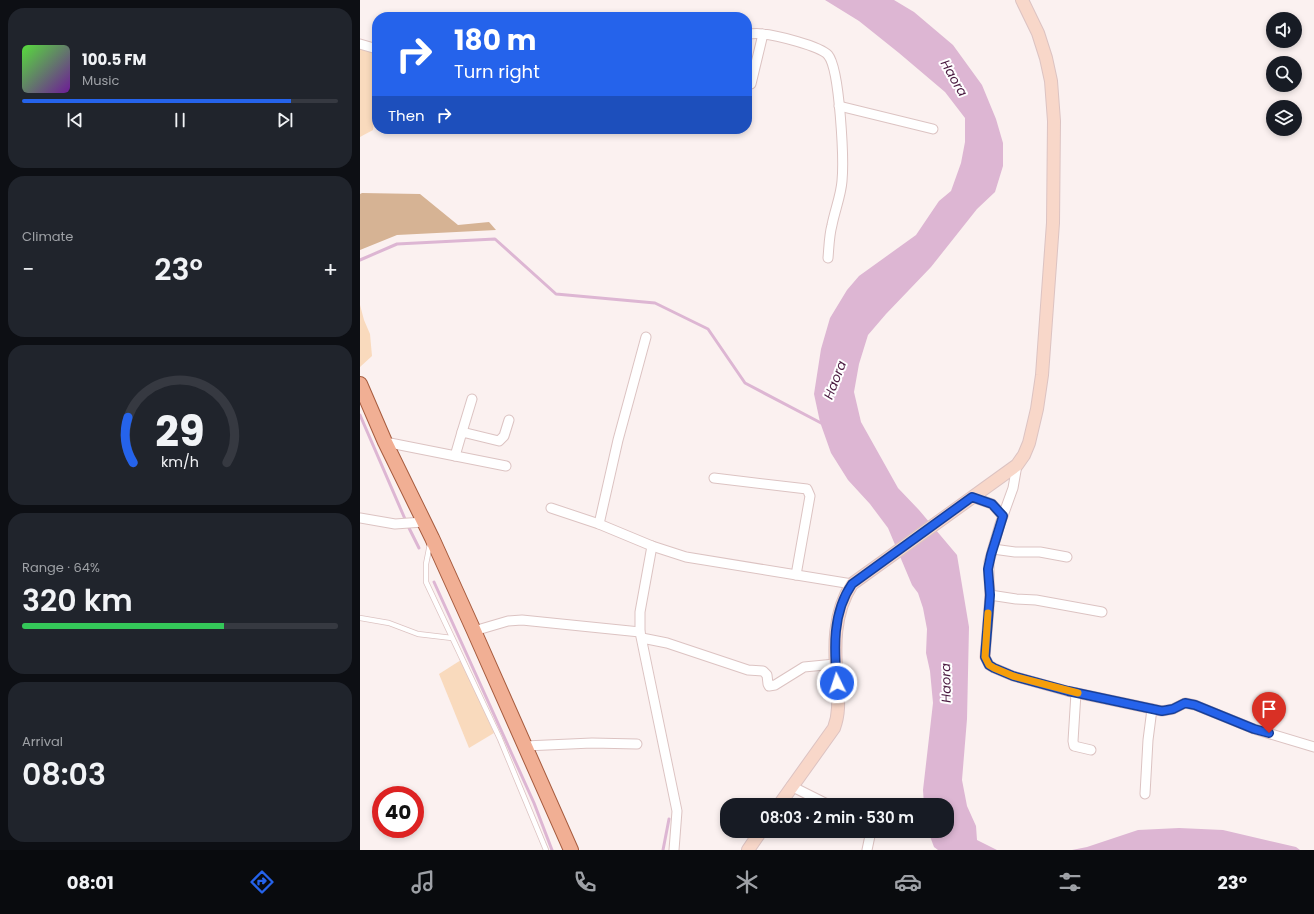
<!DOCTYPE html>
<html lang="en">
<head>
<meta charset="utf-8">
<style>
	:root { --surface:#171b24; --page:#20242c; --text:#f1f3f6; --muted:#9ea1a6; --line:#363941; --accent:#2563eb }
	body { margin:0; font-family:Poppins,sans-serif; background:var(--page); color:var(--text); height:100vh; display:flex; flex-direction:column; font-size:15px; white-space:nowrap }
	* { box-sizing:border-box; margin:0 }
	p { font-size:13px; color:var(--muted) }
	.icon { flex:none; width:22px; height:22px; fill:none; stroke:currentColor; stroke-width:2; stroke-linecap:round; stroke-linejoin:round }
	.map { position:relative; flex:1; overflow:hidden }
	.details { display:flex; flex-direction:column; gap:8px; padding:8px; background:#0d0f14; width:360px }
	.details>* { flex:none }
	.top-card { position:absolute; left:12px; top:12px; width:380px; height:122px; border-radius:16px; box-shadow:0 2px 6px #0003; background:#2563eb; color:#fff; overflow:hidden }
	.controls { position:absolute; left:906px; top:12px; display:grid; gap:8px }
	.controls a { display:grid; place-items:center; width:36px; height:36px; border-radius:50%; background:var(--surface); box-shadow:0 2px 6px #0003; font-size:20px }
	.speed { position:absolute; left:12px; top:786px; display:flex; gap:8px; font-size:20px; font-weight:700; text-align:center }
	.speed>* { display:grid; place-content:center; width:52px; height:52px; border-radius:50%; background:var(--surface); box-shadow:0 2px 6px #0003; line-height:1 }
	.speed .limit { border:6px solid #d22; background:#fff; color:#111 }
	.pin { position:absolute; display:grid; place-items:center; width:34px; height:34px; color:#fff; margin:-41px -17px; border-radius:50% 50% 50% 0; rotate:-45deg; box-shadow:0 0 4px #0007 }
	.pin .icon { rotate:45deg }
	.me { position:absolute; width:44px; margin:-22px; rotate:356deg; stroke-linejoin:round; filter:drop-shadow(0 0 3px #0008) }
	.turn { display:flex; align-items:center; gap:14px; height:84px; padding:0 16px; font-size:18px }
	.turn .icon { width:52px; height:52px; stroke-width:2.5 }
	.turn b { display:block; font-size:28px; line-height:34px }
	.then { display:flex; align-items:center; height:38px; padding:0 16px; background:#0003; gap:8px; font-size:15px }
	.big { font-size:30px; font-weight:600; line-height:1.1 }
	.details .widget { flex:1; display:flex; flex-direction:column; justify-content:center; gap:6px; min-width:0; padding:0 14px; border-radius:16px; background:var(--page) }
	.details .dial { align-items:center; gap:0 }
	.dial svg { height:104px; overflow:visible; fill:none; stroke:var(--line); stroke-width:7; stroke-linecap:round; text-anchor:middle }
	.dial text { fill:var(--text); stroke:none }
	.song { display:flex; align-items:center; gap:12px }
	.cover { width:48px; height:48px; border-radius:6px; background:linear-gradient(135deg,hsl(110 70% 55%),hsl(280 70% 35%)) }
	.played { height:4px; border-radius:2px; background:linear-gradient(90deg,var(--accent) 85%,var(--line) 85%) }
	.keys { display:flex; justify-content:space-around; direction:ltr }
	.heat { display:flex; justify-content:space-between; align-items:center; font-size:22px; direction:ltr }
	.charge { height:6px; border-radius:3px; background:linear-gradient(90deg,#34c759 64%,var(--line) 0) }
	.trip { position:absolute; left:360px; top:798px; width:234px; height:40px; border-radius:16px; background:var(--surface); box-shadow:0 2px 6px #0003; font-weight:600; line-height:40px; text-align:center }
	.menu { display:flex; height:64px; justify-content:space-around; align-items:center; background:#090b0e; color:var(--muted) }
	.menu .icon { width:28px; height:28px }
	.menu .current { color:var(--accent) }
	.menu b { font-size:18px; color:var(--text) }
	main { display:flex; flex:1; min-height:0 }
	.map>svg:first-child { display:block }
	.green { fill:#f9dabd }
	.forest { fill:#d6b394 }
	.water { fill:#ddb6d3 }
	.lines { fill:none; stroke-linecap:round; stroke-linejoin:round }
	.stream { stroke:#ddb6d3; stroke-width:3 }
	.lane-casing { stroke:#dcc3c2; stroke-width:6 }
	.street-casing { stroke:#dcc3c2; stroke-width:11 }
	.secondary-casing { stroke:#dcc3c2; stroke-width:14 }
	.primary-casing { stroke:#a65b3e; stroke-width:16 }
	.lane { stroke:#fff; stroke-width:4.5 }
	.street { stroke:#fff; stroke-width:9 }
	.secondary { stroke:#f8d7c9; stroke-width:12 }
	.primary { stroke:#f1af94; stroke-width:14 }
	.route-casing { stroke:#184099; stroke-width:10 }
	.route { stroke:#2563eb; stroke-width:7 }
	.slow { stroke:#f59e0b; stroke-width:7 }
	.labels { text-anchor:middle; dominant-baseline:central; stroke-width:4; stroke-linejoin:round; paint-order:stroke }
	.water-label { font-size:13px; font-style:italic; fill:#4a1a40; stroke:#fff }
</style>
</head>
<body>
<main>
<section class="details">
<div class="widget">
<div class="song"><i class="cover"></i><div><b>100.5 FM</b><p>Music</p></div></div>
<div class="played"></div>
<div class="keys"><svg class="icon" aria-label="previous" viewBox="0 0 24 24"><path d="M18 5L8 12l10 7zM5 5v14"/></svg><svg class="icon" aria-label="pause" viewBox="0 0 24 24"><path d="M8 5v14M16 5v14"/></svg><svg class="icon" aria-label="next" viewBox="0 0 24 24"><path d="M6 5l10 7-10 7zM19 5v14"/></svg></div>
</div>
<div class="widget"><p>Climate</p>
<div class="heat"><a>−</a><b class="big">23°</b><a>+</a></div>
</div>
<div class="widget dial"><svg viewBox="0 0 100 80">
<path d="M14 69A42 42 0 1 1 86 69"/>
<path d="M14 69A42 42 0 0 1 10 34" stroke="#2563eb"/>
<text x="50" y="56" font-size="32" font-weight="700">29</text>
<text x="50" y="72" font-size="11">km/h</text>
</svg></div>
<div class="widget"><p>Range · 64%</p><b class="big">320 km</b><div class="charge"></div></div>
<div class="widget"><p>Arrival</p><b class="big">08:03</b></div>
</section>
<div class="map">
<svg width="954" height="850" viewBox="0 0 954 850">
	<rect width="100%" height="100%" fill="#fbf1f0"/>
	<!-- green -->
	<g class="green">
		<path d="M 0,44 L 17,53 L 17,95 L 13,130 L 0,137 Z"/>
		<path d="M 0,305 L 4,320 L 10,334 L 12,356 L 0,367 Z"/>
		<path d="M 101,660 L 134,733 L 109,748 L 79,674 Z"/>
	</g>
	<!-- forest -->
	<path class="forest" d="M 2,193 L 60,194 L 98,225 L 129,222 L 136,230 L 37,235 L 0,250 L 0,194 Z"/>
	<!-- water -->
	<g class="water">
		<path d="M 465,0 L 534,0 L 554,12 L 593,45 L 622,85 L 636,119 L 643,143 L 643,166 L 635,192 L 617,209 L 571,267 L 526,314 L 508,335 L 499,364 L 494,392 L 501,422 L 538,488 L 559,510 L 597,555 L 609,627 L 607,719 L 602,780 L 607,806 L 616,826 L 617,840 L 637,850 L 578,850 L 574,847 L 568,831 L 587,831 L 587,805 L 564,805 L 563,790 L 573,703 L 570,671 L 566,653 L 567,629 L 563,608 L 558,593 L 552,585 L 528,528 L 510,504 L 488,480 L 471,453 L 460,422 L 454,394 L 461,349 L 470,318 L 487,290 L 499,276 L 556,235 L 579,201 L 591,191 L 601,163 L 605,142 L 605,118 L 585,92 L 539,53 L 499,21 Z"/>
		<path d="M 819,828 L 863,830 L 936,847 L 940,850 L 712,850 L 727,847 L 778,830 Z"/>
	</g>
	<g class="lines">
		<!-- stream -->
		<g class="stream">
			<path d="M 0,260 L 37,244 L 135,239 L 196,294 L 295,303 L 348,329 L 385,383 L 463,424"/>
			<path d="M 0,415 L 45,519"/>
			<path d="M 49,528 L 59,548"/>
			<path d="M 74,582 L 174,803 L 192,850"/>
			<path d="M 303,850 L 309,819"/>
		</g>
		<defs>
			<g id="lane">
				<path d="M 70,544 L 66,564 L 66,582 L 140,739 L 186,850"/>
				<path d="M 0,618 L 29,623 L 58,634 L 92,638"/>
			</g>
			<g id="street">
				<path d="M 387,34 C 392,34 397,33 402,34 C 416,35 460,46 468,55 C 480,69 484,160 482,181 C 481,195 475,210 472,225 C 469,236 469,247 468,258"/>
				<path d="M 0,44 L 17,49"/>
				<path d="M 391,84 L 403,34"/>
				<path d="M 479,106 L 573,129"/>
				<path d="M 102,432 L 112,399"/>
				<path d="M 25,442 L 146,466"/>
				<path d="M 95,456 L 102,432 L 139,441 L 144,436 L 149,420"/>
				<path d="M 657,465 L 653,488 L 640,524 L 629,562 L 629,579 L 630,595 L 625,657 L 629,665 L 634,668 L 653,676 L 707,691 L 802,711 L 813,709 L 825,703 L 835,705 L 894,729 L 954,747"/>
				<path d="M 354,478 L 447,489 L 450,496 L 436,575"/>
				<path d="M 612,497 L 632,504 L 643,516"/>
				<path d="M 191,508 L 239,524 L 292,546 L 326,557 L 492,584"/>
				<path d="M 0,518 L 35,524 L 63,522"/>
				<path d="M 239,524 L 258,440 L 286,337"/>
				<path d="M 292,546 L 280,612 L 280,632 L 317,811 L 314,850"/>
				<path d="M 633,549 L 655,552 L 680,552 L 707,557"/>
				<path d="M 630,595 L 656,599 L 676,600 L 742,612"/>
				<path d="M 114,631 L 148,621 L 162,620 L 280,632"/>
				<path d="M 282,638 L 307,643 L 388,670 L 403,671 L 407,675 L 408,684 L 409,686 L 415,685 L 444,667 L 475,664"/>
				<path d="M 716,693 L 713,741 L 714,746 L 731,750"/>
				<path d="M 165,746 L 232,743 L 277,744"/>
				<path d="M 431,786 L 469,805"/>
				<path d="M 785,794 L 788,740 L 792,709"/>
				<path d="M 507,850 L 511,831"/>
			</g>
			<g id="secondary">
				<path d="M 419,805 L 474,728 C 480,712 478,698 477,682 C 474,648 473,613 492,584 L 657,465 L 664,455 L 669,443 L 677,409 L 682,375 L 693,223 L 694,121 L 691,81 L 686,58 L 678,33 L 662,0"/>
				<path d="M 388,850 L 401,831"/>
			</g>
			<path id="primary" d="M 0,384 L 25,442 L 72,538 L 114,631 L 211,850"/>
		</defs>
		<!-- lane casing -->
		<use href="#lane" class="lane-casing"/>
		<!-- street casing -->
		<use href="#street" class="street-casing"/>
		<!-- secondary casing -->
		<use href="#secondary" class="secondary-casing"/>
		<!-- primary casing -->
		<use href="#primary" class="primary-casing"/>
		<!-- lane -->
		<use href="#lane" class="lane"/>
		<!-- street -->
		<use href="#street" class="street"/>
		<!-- secondary -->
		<use href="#secondary" class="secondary"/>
		<!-- primary -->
		<use href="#primary" class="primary"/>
	</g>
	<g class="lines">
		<defs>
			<path id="route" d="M 477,683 C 474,649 472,613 492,584 L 612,497 L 632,504 L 643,516 L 631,555 L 628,569 L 630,595 L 625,657 L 629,665 L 634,668 L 653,676 L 708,691 L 802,711 L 813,709 L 825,703 L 835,705 L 894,729 L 909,733"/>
		</defs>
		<!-- route casing -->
		<use href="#route" class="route-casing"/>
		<!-- route -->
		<use href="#route" class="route"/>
		<!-- slow -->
		<path class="slow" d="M 628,613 L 625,657 L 629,665 L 634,668 L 653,676 L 718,693"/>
	</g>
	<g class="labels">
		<!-- water labels -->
		<g class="water-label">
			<text transform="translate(594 78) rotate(60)">Haora</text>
			<text transform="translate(475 380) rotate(-69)">Haora</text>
			<text transform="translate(586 683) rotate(-91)">Haora</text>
		</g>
	</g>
</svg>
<div class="controls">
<a><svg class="icon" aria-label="sound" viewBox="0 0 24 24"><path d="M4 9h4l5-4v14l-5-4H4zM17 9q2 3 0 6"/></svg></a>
<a><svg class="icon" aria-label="search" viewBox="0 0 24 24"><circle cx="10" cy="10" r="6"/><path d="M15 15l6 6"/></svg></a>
<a><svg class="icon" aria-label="layers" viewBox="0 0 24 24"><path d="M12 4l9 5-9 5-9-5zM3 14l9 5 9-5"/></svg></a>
</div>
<div class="speed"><div class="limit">40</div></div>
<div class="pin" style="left:909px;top:733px;background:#d93025"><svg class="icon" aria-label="arrive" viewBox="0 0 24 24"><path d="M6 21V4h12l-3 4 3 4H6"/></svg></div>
<svg class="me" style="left:477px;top:683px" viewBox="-20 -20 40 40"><circle r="17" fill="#2563eb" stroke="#fff" stroke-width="3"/><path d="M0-11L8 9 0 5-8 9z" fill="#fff"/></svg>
<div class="trip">08:03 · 2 min · 530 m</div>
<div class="top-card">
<div class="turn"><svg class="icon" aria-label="right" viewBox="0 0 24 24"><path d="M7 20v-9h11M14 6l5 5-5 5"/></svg><div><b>180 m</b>Turn right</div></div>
<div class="then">Then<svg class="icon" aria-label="right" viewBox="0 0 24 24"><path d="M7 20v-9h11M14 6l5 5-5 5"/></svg></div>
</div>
</div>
</main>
<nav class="menu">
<b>08:01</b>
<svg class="icon current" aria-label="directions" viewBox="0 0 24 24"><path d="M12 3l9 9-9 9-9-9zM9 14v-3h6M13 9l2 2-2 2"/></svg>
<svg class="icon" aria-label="music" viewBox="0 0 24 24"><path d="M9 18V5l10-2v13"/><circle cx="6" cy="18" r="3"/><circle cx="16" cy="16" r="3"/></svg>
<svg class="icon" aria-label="phone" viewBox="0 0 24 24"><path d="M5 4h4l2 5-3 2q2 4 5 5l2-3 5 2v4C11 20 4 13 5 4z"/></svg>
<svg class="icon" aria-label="climate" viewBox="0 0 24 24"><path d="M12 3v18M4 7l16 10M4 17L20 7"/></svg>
<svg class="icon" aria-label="car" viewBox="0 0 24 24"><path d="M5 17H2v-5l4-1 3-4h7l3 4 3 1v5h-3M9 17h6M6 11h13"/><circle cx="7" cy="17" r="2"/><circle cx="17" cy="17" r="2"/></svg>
<svg class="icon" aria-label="filters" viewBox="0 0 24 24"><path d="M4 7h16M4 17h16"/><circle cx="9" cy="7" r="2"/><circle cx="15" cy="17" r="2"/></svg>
<b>23°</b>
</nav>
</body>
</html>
